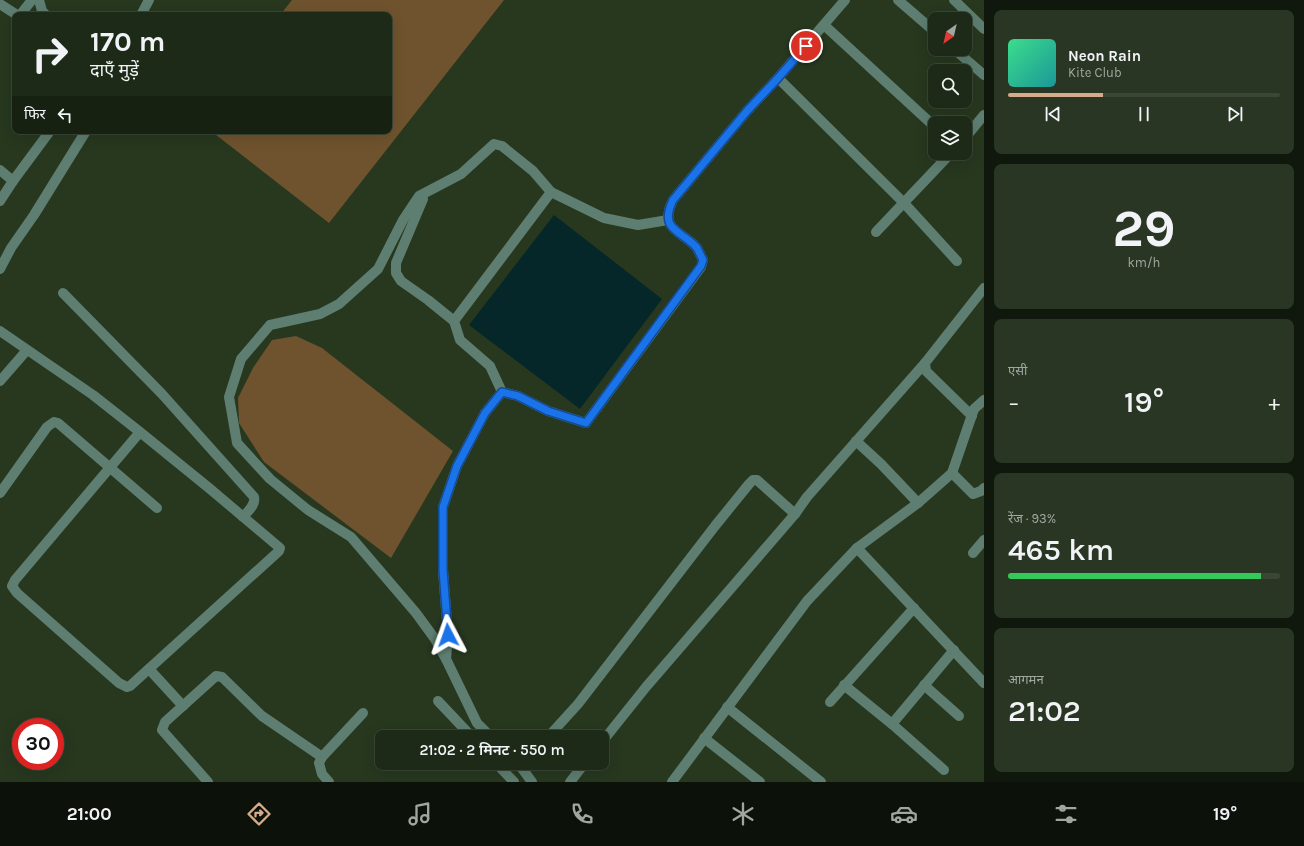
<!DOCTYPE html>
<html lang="hi">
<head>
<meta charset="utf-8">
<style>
	:root { --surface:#1d2a17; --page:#2a3624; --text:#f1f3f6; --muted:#a0a7a1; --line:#3b4636; --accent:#d6ab8b }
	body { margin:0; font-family:Karla,"Noto Sans Devanagari",sans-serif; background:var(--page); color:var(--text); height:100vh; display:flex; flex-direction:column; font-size:15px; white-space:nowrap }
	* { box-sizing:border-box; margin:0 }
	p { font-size:13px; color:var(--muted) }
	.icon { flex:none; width:22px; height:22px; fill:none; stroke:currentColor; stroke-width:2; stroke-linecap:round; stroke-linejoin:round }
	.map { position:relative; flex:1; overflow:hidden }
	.panel { display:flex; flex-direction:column; gap:10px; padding:10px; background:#10170d; width:320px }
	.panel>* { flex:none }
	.top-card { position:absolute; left:12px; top:12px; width:380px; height:122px; border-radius:8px; box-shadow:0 4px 16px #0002,0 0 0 1px var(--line); background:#1d2a17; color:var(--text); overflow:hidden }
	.needle { width:26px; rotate:214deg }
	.controls { position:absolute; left:928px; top:12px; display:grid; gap:8px }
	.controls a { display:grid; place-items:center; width:44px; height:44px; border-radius:8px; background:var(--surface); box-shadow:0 4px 16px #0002,0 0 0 1px var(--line); font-size:20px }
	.speed { position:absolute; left:12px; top:718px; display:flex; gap:8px; font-size:20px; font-weight:700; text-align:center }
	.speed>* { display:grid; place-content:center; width:52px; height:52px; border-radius:50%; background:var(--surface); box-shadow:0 4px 16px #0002,0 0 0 1px var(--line); line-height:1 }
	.speed .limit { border:6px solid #d22; background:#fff; color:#111 }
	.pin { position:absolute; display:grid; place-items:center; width:34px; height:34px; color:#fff; margin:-17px; border:2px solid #fff; border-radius:50%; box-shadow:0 1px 4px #0007 }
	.me { position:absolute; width:44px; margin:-22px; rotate:356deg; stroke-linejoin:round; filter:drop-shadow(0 0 3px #0008) }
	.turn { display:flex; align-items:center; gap:14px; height:84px; padding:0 12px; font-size:18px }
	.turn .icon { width:52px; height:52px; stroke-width:2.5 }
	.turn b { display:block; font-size:28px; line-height:34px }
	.then { display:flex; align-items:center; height:38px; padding:0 12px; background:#0003; gap:8px; font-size:15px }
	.big { font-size:30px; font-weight:600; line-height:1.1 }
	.panel .card { flex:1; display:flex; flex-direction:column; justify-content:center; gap:6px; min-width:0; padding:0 14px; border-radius:8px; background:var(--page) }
	.panel .dial { align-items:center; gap:0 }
	.dial b { font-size:52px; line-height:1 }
	.song { display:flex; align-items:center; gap:12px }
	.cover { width:48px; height:48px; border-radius:6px; background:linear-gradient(135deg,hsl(150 70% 55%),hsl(180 70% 35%)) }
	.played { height:4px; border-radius:2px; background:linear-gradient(90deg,var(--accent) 35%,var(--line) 35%) }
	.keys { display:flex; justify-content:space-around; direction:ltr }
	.heat { display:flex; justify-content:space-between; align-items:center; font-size:22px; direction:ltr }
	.charge { height:6px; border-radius:3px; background:linear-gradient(90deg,#34c759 93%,var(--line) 0) }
	.trip { position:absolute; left:375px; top:730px; width:234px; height:40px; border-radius:8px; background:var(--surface); box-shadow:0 4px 16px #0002,0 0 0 1px var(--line); font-weight:600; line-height:40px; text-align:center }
	.dock { display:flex; height:64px; justify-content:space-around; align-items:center; background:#0c1109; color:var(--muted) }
	.dock .icon { width:28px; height:28px }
	.dock .active { color:var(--accent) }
	.dock b { font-size:18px; color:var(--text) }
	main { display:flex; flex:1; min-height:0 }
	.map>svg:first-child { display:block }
	.green { fill:#6f532e }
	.water { fill:#052729 }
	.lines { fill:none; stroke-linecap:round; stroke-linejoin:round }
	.minor { stroke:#5d7e71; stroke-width:10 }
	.route-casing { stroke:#114b97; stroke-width:10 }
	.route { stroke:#1a73e8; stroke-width:7 }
</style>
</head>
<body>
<main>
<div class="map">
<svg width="984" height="782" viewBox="0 0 984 782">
	<rect width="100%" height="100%" fill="#27381f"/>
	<!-- green -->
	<g class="green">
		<path d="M 292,0 L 504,0 L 329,223 L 211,131 L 389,131 L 389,15 L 280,15 Z"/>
		<path d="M 296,336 L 322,348 L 453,451 L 391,558 L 264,462 L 239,423 L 238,398 L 253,368 L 272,340 Z"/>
	</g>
	<!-- water -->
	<path class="water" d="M 554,215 L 662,299 L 580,409 L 469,325 Z"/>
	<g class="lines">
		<!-- minor -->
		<g class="minor">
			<path d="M 39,0 L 42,11 L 46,15"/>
			<path d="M 898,0 L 935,32"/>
			<path d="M 954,0 L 984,29"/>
			<path d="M 0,4 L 17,15"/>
			<path d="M 20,15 L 32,0"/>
			<path d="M 141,15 L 149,0"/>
			<path d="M 824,25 L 935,127"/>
			<path d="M 954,49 L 984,75"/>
			<path d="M 778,78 L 903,202 L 957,261"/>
			<path d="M 965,138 L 984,115"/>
			<path d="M 0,170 L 13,181"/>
			<path d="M 423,199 L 396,263 L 396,273 L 401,281 L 428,300 L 454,321"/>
			<path d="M 0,201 L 13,181 L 50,131"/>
			<path d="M 876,232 L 951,153"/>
			<path d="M 0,269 L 11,248 L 34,215 L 86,131"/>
			<path d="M 63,293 L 162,394 L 254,497 C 256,505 248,511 243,517"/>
			<path d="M 0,331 L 93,395 L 140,432 L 209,488 L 280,548 L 279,551 L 130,686 L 127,687 L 119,683 L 17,593 L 12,586 L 15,580 L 140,432"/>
			<path d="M 0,381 L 27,350"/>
			<path d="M 502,392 L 490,366 L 460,340 L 454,321 L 551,192"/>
			<path d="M 972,416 L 926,371 L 925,363 L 984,288"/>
			<path d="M 856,441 L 881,464 L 918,503"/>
			<path d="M 952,473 L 973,494 L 981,491 L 984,488"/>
			<path d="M 0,493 L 47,427 L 54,422 L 58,423 L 157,508"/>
			<path d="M 857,548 L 984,683"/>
			<path d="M 973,553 L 984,540"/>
			<path d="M 446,659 L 448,635 L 443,570 L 443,507 L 457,466 L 485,413 L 502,392 L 518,396 L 548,411 L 586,423 L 701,267 L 703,260 C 701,256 699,252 697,248 C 682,230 658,231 673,200 L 747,111 L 778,78 L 845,0"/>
			<path d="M 149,669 L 183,706"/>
			<path d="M 844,685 L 892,724 L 944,770"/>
			<path d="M 924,685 L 959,716"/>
			<path d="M 438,701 L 472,737"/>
			<path d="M 830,702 L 914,608"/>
			<path d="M 727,707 L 821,782"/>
			<path d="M 892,724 L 954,650"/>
			<path d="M 491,737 L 477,723 L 446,659 L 435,639 L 416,613 L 351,537 L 308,510 L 270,479 L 237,443 L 229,397 L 241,359 L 270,325 L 320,314 L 339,304 L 378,269 L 403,220 L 419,196 L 461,174 L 494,144 L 502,146 L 533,171 L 551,192 L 604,218 L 638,225 L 668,220"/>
			<path d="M 548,737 L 578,704 L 715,526 L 749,484 L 753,480 L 757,480 L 795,514"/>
			<path d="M 704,738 L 760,782"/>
			<path d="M 602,742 L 646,687 L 795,514 L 807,497 L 925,363"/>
			<path d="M 496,763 L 514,782"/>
			<path d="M 518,763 L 532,782"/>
			<path d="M 208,782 L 162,730 L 165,722 L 216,676 L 222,677 L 262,716 L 322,757"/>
			<path d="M 329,782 L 322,774 L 319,763 L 322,757 L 363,713"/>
			<path d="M 570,782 L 585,763"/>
			<path d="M 672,782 L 807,601 L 857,548 L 918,503 L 952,473 L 974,409 L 984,400"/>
		</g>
	</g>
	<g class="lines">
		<defs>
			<path id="route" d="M 448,635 L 443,570 L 443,507 L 457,466 L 485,413 L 502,392 L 518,396 L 548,411 L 586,423 L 701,266 L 703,260 C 701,256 699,252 697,248 C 682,230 658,231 673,200 L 747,111 L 778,78 L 806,46"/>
		</defs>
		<!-- route casing -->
		<use href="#route" class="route-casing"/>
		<!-- route -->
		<use href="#route" class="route"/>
	</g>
</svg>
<div class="controls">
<a><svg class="needle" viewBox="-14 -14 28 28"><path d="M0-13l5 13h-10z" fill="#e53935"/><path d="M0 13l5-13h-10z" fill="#a0a7a1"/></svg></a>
<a><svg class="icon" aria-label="search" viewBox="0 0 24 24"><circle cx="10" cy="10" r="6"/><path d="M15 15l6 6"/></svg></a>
<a><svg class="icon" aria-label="layers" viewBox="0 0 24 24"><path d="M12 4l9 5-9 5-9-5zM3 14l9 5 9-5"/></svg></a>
</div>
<div class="speed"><div class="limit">30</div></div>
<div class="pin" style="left:806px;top:46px;background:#d93025"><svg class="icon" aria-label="arrive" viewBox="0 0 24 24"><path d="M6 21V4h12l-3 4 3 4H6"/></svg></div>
<svg class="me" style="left:448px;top:635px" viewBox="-20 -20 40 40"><path d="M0-17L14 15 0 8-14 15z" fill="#1a73e8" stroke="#fff" stroke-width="4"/></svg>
<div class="trip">21:02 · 2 मिनट · 550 m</div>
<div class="top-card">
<div class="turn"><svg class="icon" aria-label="right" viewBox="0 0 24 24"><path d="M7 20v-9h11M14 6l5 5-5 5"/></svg><div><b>170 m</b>दाएँ मुड़ें</div></div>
<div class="then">फिर<svg class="icon" aria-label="left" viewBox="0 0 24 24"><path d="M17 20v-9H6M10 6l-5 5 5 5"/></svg></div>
</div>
</div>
<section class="panel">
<div class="card">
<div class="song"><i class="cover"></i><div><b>Neon Rain</b><p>Kite Club</p></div></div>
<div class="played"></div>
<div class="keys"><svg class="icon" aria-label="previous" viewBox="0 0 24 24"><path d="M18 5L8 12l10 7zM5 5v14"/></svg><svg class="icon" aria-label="pause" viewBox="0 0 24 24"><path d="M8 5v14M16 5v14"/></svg><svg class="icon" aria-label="next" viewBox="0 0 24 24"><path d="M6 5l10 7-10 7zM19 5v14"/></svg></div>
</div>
<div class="card dial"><b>29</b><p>km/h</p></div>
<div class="card"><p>एसी</p>
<div class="heat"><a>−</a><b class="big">19°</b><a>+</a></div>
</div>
<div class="card"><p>रेंज · 93%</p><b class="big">465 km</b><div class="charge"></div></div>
<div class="card"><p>आगमन</p><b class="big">21:02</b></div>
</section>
</main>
<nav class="dock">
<b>21:00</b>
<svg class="icon active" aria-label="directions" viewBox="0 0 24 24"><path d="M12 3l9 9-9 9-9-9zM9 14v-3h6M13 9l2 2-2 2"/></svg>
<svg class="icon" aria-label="music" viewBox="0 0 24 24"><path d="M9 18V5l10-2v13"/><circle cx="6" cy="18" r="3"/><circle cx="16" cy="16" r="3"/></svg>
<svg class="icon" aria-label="phone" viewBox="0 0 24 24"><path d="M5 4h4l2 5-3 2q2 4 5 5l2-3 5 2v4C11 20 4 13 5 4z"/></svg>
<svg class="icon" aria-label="climate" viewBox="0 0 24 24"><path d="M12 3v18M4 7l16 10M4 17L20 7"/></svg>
<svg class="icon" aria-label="car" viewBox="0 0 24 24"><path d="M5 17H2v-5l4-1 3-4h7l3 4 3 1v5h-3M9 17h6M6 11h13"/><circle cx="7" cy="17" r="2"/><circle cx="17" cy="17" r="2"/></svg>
<svg class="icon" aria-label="filters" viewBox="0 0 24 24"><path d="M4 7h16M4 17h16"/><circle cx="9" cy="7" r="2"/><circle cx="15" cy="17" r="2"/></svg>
<b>19°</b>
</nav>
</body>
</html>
